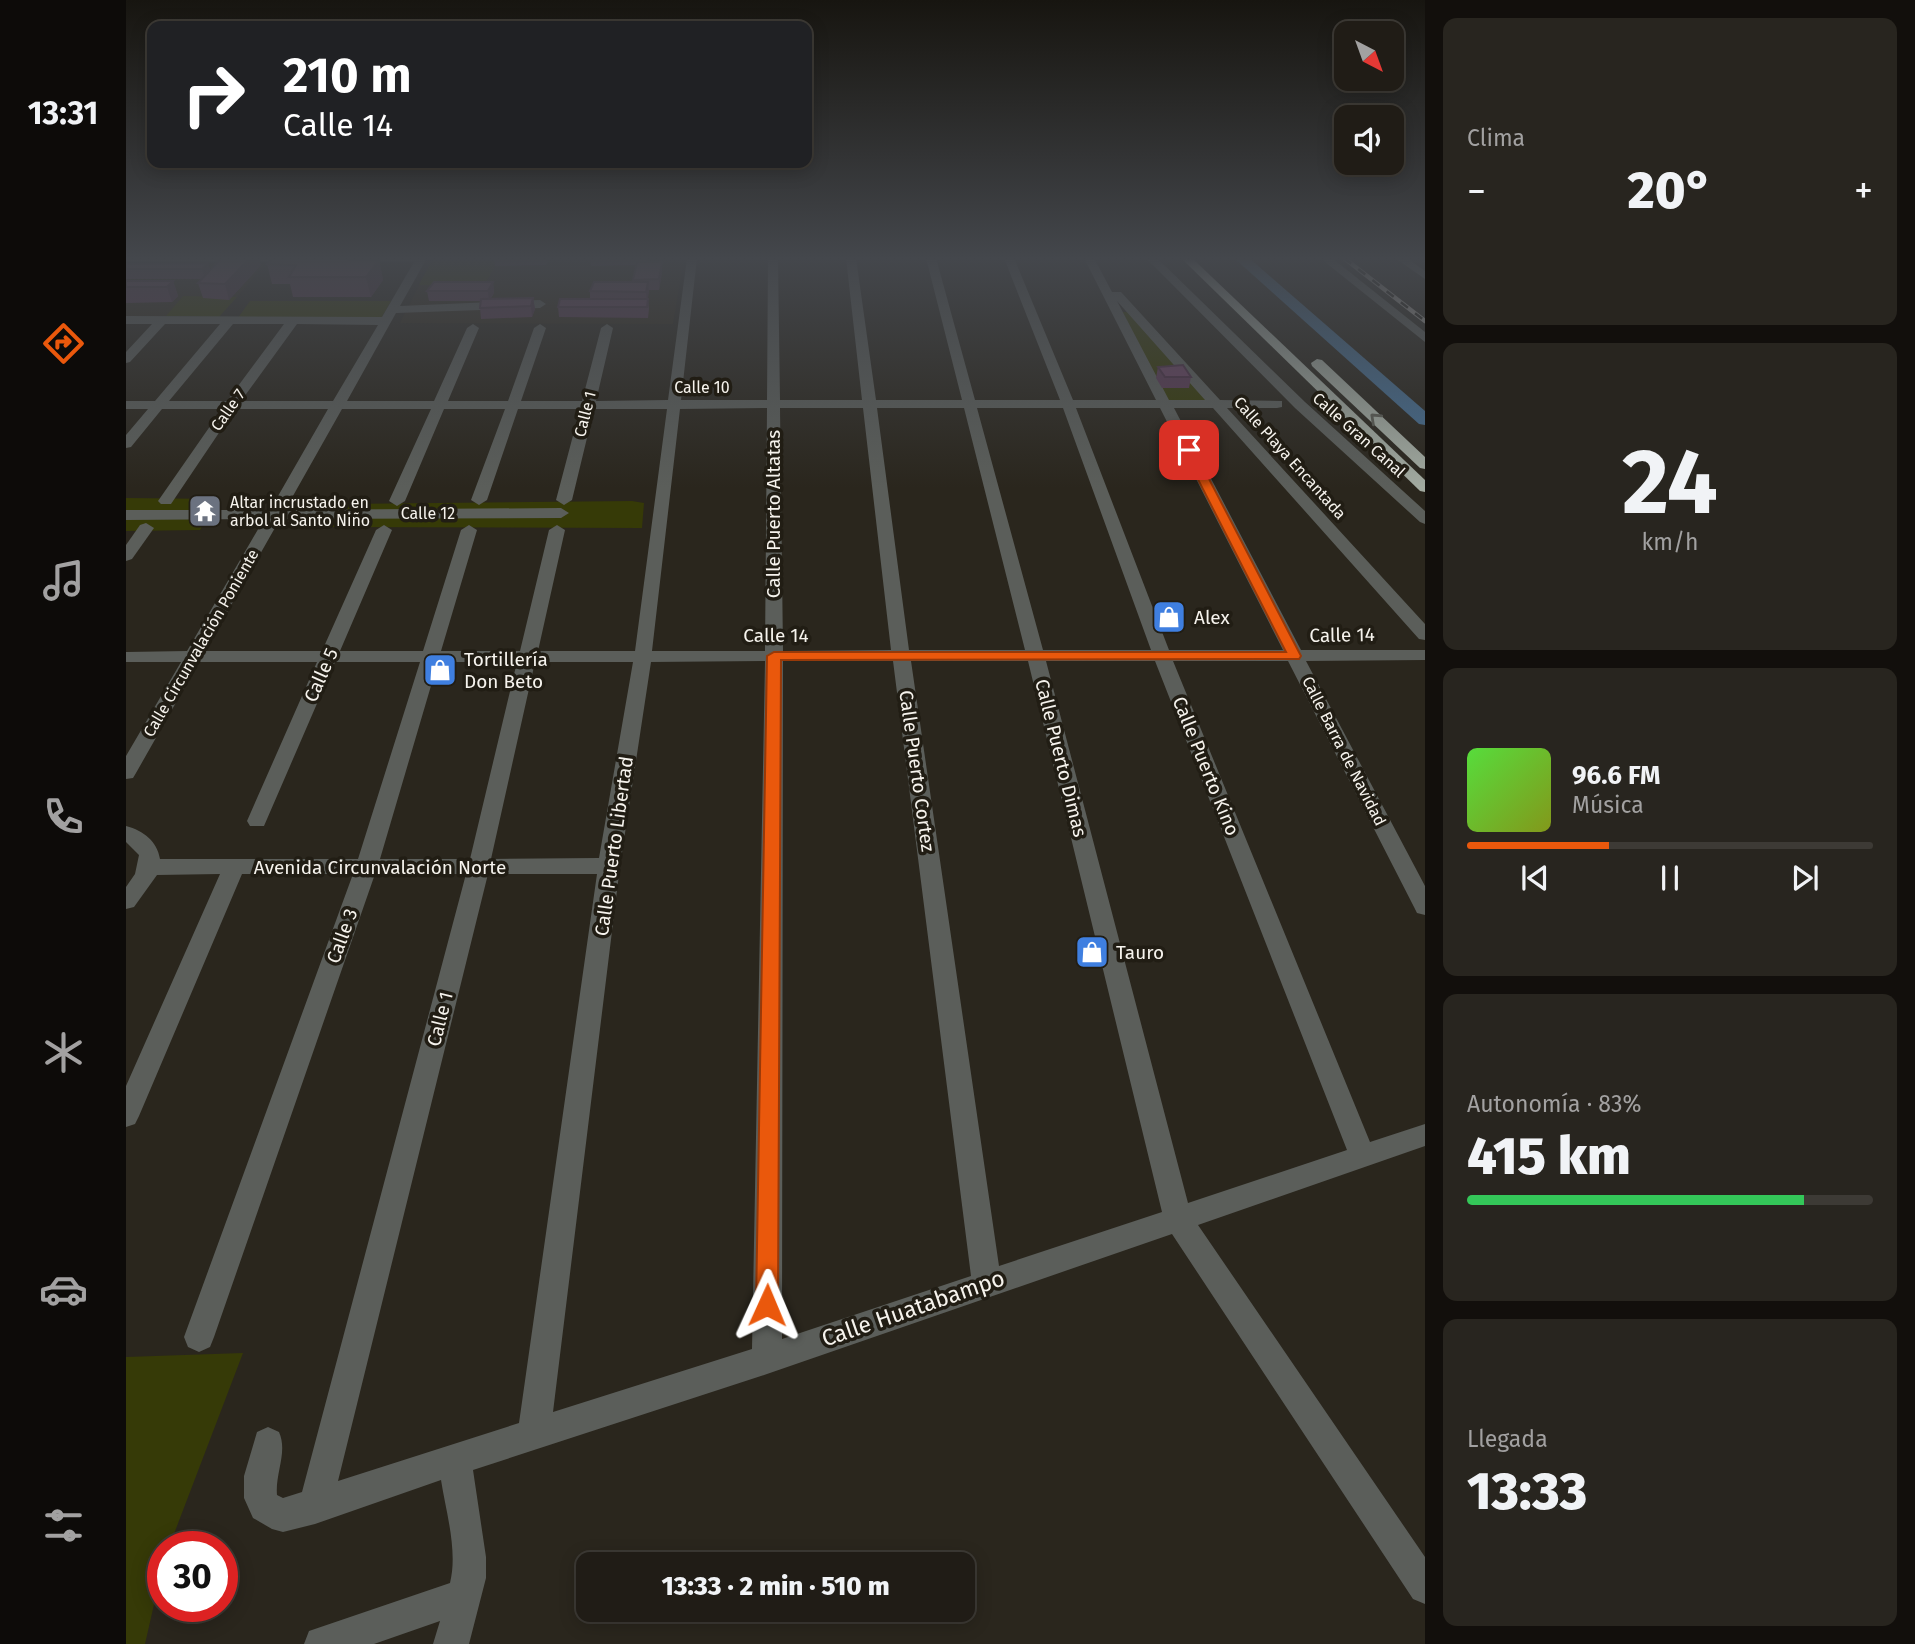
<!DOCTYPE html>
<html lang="es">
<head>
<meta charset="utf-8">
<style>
	:root { --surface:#201c16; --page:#28251f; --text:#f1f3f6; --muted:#a2a1a1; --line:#3d3a35; --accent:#ea580c }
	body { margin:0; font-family:"Fira Sans",sans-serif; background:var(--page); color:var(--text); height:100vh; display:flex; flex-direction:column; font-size:26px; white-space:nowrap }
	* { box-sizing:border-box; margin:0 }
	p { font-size:23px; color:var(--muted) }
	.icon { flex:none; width:38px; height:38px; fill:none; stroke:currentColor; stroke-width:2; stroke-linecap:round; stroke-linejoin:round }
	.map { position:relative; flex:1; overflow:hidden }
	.side { display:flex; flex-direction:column; gap:18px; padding:18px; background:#120f0c; width:490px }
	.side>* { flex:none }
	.hud { position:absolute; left:21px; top:21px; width:665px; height:147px; border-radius:14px; box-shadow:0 4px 18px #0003,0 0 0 2px var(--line); background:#202124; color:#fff; overflow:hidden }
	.needle { width:46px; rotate:139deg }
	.fabs { position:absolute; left:1208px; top:21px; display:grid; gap:14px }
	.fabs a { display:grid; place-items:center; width:70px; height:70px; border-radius:14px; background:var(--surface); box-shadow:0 4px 18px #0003,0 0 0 2px var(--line); font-size:35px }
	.speed { position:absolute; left:21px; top:1531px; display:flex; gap:14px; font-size:35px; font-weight:700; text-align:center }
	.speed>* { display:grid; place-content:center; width:91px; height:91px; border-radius:50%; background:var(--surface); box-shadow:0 4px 18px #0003,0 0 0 2px var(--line); line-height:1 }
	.speed .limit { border:10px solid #d22; background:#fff; color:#111 }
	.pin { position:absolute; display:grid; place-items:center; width:60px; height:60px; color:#fff; margin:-30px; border-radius:14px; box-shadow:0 4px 10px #0006 }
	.me { position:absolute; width:77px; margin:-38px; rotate:1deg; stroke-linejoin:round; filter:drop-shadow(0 0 5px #0008) }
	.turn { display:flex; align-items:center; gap:24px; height:147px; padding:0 21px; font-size:32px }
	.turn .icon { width:91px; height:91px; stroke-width:2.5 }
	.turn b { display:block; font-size:49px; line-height:60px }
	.big { font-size:52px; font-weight:800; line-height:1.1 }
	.side .tile { flex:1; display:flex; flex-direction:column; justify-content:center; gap:10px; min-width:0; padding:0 24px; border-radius:14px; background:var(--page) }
	.side .dial { align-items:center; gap:0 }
	.dial b { font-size:91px; line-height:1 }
	.song { display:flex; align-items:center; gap:21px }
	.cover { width:84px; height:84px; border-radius:10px; background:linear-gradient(135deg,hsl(110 70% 55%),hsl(70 70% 35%)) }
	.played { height:7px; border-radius:4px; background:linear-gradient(90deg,var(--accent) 35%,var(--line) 35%) }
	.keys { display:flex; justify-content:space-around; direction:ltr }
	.heat { display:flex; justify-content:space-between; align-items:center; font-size:38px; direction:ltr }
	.charge { height:10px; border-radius:5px; background:linear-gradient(90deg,#34c759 83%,var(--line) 0) }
	.trip { position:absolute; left:450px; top:1552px; width:399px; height:70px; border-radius:14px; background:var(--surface); box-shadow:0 4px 18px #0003,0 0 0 2px var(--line); font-weight:800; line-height:70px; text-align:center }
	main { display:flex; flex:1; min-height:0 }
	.dock { display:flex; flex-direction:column; width:126px; justify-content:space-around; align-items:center; background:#0d0b09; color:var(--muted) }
	.dock .icon { width:49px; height:49px }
	.dock .active { color:var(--accent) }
	.dock b { font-size:32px; color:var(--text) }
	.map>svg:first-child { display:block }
	.built { fill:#322b1c }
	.green { fill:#363a07 }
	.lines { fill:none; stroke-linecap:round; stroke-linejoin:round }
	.canal { fill:#466c8e; fill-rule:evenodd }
	.minor { fill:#5b5e5a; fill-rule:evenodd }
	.highway { fill:#a2aaa0; fill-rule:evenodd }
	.rail-casing { stroke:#aba7a0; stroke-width:4.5 }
	.rail { stroke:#211d14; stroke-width:2.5; stroke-dasharray:9; stroke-linecap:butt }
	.wall { fill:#5a3a54 }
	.shaded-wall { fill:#4a2f45 }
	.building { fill:#694362; stroke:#4a2f45; stroke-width:2 }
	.oneway { stroke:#5b5c53 }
	.route { fill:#ea580c; stroke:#983908; stroke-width:2 }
	.labels { text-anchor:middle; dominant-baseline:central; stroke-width:7; stroke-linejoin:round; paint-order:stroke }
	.far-street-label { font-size:16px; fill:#f6f3ed; stroke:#211d14 }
	.far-poi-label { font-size:16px; fill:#f6f3ed; stroke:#211d14; text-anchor:start }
	.street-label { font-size:19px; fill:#f6f3ed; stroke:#211d14 }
	.poi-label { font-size:19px; fill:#f6f3ed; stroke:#211d14; text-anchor:start }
	.near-street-label { font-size:23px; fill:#f6f3ed; stroke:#211d14 }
</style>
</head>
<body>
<main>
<nav class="dock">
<b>13:31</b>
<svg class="icon active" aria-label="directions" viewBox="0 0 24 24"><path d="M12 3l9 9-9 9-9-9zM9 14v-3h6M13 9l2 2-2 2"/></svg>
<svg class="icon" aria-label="music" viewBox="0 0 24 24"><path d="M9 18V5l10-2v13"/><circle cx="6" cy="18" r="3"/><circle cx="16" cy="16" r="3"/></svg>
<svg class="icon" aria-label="phone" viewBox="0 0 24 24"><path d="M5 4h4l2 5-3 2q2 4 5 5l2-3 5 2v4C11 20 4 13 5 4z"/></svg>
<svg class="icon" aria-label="climate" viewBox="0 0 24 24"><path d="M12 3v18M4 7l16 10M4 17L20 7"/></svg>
<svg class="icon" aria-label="car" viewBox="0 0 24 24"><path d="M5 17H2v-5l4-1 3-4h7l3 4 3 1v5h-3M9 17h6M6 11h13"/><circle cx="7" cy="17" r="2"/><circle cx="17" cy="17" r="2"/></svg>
<svg class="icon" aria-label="filters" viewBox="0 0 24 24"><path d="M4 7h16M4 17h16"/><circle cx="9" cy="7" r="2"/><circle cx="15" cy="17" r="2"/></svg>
</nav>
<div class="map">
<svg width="1299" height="1644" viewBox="0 0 1299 1644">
	<rect width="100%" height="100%" fill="#2a261d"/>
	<!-- built -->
	<g class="built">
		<path d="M 307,258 L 558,258 L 547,324 L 274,323 Z"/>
		<path d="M 139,264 L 111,297 L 90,316 L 0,316 L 0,265 Z"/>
	</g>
	<!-- green -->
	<g class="green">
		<path d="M 307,258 L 374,258 L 358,285 L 293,285 Z"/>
		<path d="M 57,296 L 111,297 L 93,317 L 40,316 Z"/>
		<path d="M 124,301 L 265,301 L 253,322 L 109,322 Z"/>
		<path d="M 994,312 L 1003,312 L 1088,404 L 1043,403 Z"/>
		<path d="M 0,498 L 94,499 L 74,530 L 0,531 Z"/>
		<path d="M 506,501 L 518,503 L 516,528 L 198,527 L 205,515 L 215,504 Z"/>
		<path d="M 117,1353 L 43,1547 L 37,1547 L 37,1565 L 19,1644 L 0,1644 L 0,1357 Z"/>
	</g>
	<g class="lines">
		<!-- canal -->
		<path class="canal" d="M 1108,258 L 1123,258 L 1299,411 L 1299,425 L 1293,424 Z"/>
		<!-- minor -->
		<g class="minor">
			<path d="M 0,258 L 178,258 L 178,259 L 173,262 L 0,262 Z"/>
			<path d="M 200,258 L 301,258 L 274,306 L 414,300 L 420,304 L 414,308 L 270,313 L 221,401 L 308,401 L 341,328 L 347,324 L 353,328 L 322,401 L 382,401 L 408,328 L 414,324 L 420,328 L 395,401 L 456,401 L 475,328 L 481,324 L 487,328 L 470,401 L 542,400 L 561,258 L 571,258 L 555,400 L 641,400 L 642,258 L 652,258 L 654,400 L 736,400 L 720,258 L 730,258 L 750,400 L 836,400 L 800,258 L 810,258 L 849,400 L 934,400 L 878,258 L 888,258 L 947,400 L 1030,400 L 958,258 L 968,258 L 986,292 L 995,292 L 1094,400 L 1156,401 L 1156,407 L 1151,408 L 1101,408 L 1299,624 L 1299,640 L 1293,639 L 1087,408 L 1048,408 L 1175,650 L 1299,650 L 1299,660 L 1180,661 L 1299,886 L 1299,915 L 1291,913 L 1288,907 L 1162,661 L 1047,661 L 1244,1142 L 1299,1124 L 1299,1146 L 1072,1225 L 1299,1557 L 1299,1604 L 1287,1599 L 1046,1234 L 641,1374 L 347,1470 L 360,1557 L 360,1578 L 343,1644 L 307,1644 L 314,1621 L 248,1644 L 178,1644 L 183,1631 L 324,1583 C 332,1551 320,1512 315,1480 L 189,1524 L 157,1532 L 146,1529 L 127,1518 L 118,1498 L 118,1476 L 131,1432 L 142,1427 L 153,1432 C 162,1452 149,1473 151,1495 L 157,1498 L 176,1492 L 340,874 L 249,874 L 88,1337 L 84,1347 L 73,1352 L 62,1347 L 58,1337 L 227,874 L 116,874 L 13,1116 L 9,1124 L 0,1127 L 0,1086 L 94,874 L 31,875 L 8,907 L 0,909 L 0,887 L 9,874 L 13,855 L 0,842 L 0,826 C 18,831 31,841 34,859 L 232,859 L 294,662 L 209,662 L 138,826 L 124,826 L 121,821 L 191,662 L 73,662 L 10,773 L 7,778 L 0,779 L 0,756 L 55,662 L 0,662 L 0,652 L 61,651 L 138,519 L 0,520 L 0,510 L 144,510 L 202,409 L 109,409 L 45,504 L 35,504 L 32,501 L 96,409 L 36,409 L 5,447 L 0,448 L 0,435 L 22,409 L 0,409 L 0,401 L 29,401 L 94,324 L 39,324 L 4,362 L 0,363 L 0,352 L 26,324 L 0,324 L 0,316 L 256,317 L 288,262 L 205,262 ZM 991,301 L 1079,400 L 1043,400 ZM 107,324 L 158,324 L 101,401 L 43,401 ZM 171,324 L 252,325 L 207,401 L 115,401 ZM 641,408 L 639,651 L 526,651 L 554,409 ZM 654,408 L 737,408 L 765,650 L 657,651 ZM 751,408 L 838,408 L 899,650 L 783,650 ZM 851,408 L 937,408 L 1025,650 L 917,650 ZM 950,408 L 1034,408 L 1157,650 L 1043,650 ZM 216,409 L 305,409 L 263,501 L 271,506 L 279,501 L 318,409 L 379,409 L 345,500 L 353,505 L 361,500 L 392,409 L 454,409 L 430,500 L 438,505 L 446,500 L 468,409 L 541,409 L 509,651 L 412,651 L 439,530 L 431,525 L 423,530 L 394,651 L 315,651 L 351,530 L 343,525 L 335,530 L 297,651 L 214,651 L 266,530 L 258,525 L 250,530 L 196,651 L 79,651 L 154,519 L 435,518 L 443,513 L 435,508 L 159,510 ZM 639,661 L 626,1349 L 427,1412 L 494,866 L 525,662 ZM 657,661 L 767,661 L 845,1276 L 656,1339 ZM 785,661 L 902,661 L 1036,1212 L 873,1266 ZM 920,661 L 1029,661 L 1221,1150 L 1062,1203 ZM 312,662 L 391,662 L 344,859 L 254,859 ZM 409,662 L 507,662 L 473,858 L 365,859 ZM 362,874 L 471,874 L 393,1423 L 212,1481 Z"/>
			<path d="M 1020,258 L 1031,258 L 1179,402 L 1299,511 L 1299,524 L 1294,522 L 1169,408 Z"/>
			<path d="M 1194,258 L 1206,258 L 1299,332 L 1299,342 Z"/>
			<path d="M 1269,258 L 1281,258 L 1299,271 L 1299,279 Z"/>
			<path d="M 20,523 L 28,528 L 6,559 L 0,561 L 0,545 L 14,525 Z"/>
		</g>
		<!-- highway -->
		<g class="highway">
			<path d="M 1055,258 L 1066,258 L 1299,480 L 1299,492 L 1294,491 Z"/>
			<path d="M 1191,359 L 1196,360 L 1299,457 L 1299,469 L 1294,468 L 1186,366 L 1185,363 Z"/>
		</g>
		<defs>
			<path id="rail" d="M 1218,258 L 1299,321"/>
		</defs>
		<!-- rail casing -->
		<use href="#rail" class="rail-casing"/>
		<!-- rail -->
		<use href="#rail" class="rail"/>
	</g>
	<!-- wall -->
	<g class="wall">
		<path d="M 89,258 L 135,265 L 103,300 L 77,298 L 72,283 L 76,279 L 0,279 L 0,264 L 82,263 L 84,270 L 91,264 Z"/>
		<path d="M 147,258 L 233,258 L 233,260 L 253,260 L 257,280 L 245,297 L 167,297 L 164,284 L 146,284 L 141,264 Z"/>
		<path d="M 368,258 L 423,258 L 420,265 L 369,266 Z"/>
		<path d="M 464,258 L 522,258 L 520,262 L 536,262 L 536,272 L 533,290 L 523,290 L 521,299 L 522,299 L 523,309 L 522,318 L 433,317 L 432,307 L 464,299 L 464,291 L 507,282 L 511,265 L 465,266 Z"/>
		<path d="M 0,281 L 47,281 L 52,296 L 46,302 L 0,303 Z"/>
		<path d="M 367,282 L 368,293 L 365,298 L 407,298 L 409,309 L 406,317 L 355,319 L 354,308 L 354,301 L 303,301 L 301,291 Z"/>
		<path d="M 1032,367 L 1065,377 L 1063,388 L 1036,388 L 1030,378 Z"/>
	</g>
	<!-- shaded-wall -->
	<g class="shaded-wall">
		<path d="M 124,258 L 133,258 L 135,265 L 103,300 L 99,284 Z"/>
		<path d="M 253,260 L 257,280 L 245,297 L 240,277 Z"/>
		<path d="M 536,262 L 536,272 L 533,290 L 533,279 Z"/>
		<path d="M 82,263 L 85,273 L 79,279 L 76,269 Z"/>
		<path d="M 47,281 L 52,296 L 46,302 L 41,287 Z"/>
		<path d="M 367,282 L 368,293 L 363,301 L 362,291 Z"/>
		<path d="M 522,282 L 523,293 L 521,302 L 520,292 Z"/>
		<path d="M 407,298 L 409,309 L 406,317 L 405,306 Z"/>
	</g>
	<!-- building -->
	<g class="building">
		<path d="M 89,258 L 124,258 L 99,284 L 72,283 L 95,259 Z"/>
		<path d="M 147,258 L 224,258 L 223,260 L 253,260 L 240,277 L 163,277 L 170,265 L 141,264 Z"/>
		<path d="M 511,262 L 536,262 L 533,279 L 507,280 Z"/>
		<path d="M 82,263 L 76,269 L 0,269 L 0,264 Z"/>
		<path d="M 0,281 L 47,281 L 41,287 L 0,287 Z"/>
		<path d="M 308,282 L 367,282 L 362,291 L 301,291 Z"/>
		<path d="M 468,282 L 522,282 L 520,292 L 464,291 Z"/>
		<path d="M 407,298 L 405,306 L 354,308 L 355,299 Z"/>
		<path d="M 434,299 L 522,299 L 521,307 L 432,307 Z"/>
		<path d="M 1057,365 L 1065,377 L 1039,377 L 1032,367 Z"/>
	</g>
	<!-- one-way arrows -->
	<defs><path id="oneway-chevron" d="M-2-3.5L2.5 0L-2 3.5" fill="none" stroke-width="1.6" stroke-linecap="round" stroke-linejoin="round" transform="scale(1.75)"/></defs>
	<use class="oneway" href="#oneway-chevron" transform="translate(1249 418) rotate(-137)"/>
	<!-- sky -->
	<linearGradient id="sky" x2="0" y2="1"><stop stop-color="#171510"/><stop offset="0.53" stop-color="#44474c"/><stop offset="1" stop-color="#44474c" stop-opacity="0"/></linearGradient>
	<rect width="1299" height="488" fill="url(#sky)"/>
	<!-- route -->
	<path class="route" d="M 1063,447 L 1068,450 L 1175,656 L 1173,659 L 655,660 L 652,1305 L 649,1312 L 641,1315 L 633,1312 L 630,1305 L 641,656 L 648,652 L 1160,652 L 1057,450 Z"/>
	<!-- icons -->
	<defs>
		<symbol id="temple-square" viewBox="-11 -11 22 22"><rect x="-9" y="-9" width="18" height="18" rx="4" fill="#6b7280" stroke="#211d14"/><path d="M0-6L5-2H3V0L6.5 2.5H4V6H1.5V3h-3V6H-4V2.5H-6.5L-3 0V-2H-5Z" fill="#fff"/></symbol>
		<symbol id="shop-square" viewBox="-11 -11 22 22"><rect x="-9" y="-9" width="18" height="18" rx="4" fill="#3f7fe0" stroke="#211d14"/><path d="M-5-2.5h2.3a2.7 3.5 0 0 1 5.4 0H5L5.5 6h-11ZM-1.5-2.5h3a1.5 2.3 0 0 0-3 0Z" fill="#fff"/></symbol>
	</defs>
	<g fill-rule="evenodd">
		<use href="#temple-square" x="60" y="492" width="38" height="38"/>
		<use href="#shop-square" x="1024" y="598" width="38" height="38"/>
		<use href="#shop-square" x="295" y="651" width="38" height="38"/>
		<use href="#shop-square" x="947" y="933" width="38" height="38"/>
	</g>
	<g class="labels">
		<!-- far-street labels -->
		<g class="far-street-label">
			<text x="576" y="387">Calle 10</text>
			<text transform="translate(102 410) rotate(-55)">Calle 7</text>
			<text transform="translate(459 414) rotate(-76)">Calle 1</text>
			<text transform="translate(1233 435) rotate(42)">Calle Gran Canal</text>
			<text transform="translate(1164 458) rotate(48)">Calle Playa Encantada</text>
			<text x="302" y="513">Calle 12</text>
			<text transform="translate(75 643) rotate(-60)">Calle Circunvalación Poniente</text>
			<text transform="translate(1218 751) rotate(63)">Calle Barra de Navidad</text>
		</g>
		<!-- far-poi labels -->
		<g class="far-poi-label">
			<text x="104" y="502">Altar incrustado en<tspan x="104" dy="18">arbol al Santo Niño</tspan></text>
		</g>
		<!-- street labels -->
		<g class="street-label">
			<text transform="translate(647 514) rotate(-90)">Calle Puerto Altatas</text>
			<text x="650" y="635">Calle 14</text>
			<text transform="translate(1216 635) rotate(-1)">Calle 14</text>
			<text transform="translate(195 675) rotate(-66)">Calle 5</text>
			<text transform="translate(935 758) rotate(76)">Calle Puerto Dimas</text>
			<text transform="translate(1080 766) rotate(68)">Calle Puerto Kino</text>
			<text transform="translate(791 771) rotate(82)">Calle Puerto Cortez</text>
			<text transform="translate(488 846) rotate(-82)">Calle Puerto Libertad</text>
			<text x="254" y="867">Avenida Circunvalación Norte</text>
			<text transform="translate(216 936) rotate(-70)">Calle 3</text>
			<text transform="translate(314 1019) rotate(-76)">Calle 1</text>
		</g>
		<!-- poi labels -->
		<g class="poi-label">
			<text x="1068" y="617">Alex</text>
			<text x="338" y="659">Tortillería<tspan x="338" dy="22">Don Beto</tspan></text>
			<text x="990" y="952">Tauro</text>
		</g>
		<!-- near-street labels -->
		<g class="near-street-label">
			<text transform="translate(787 1308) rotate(-19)">Calle Huatabampo</text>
		</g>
	</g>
</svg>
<div class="fabs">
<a><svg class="needle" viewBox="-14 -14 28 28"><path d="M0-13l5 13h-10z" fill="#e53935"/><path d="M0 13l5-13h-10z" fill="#a2a1a1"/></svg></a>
<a><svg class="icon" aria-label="sound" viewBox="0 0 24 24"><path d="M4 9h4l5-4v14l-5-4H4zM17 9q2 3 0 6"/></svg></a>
</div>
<div class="speed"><div class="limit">30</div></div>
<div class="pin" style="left:1063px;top:450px;background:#d93025"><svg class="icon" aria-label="arrive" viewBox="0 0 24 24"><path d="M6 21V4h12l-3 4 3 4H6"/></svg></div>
<svg class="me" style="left:641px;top:1305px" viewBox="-20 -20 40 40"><path d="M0-17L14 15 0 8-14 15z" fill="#ea580c" stroke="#fff" stroke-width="4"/></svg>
<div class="trip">13:33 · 2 min · 510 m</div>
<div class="hud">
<div class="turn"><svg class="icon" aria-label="right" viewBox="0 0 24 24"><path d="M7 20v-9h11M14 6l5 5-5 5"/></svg><div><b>210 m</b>Calle 14</div></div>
</div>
</div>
<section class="side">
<div class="tile"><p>Clima</p>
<div class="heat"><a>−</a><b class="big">20°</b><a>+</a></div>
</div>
<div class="tile dial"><b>24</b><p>km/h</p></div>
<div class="tile">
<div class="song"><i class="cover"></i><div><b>96.6 FM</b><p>Música</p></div></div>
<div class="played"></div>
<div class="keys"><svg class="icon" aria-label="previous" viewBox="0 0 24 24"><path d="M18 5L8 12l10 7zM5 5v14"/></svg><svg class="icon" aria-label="pause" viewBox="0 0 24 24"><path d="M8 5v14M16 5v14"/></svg><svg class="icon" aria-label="next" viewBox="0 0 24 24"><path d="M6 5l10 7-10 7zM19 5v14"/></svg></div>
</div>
<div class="tile"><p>Autonomía · 83%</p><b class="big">415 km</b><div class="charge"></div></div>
<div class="tile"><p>Llegada</p><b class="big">13:33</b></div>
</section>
</main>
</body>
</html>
